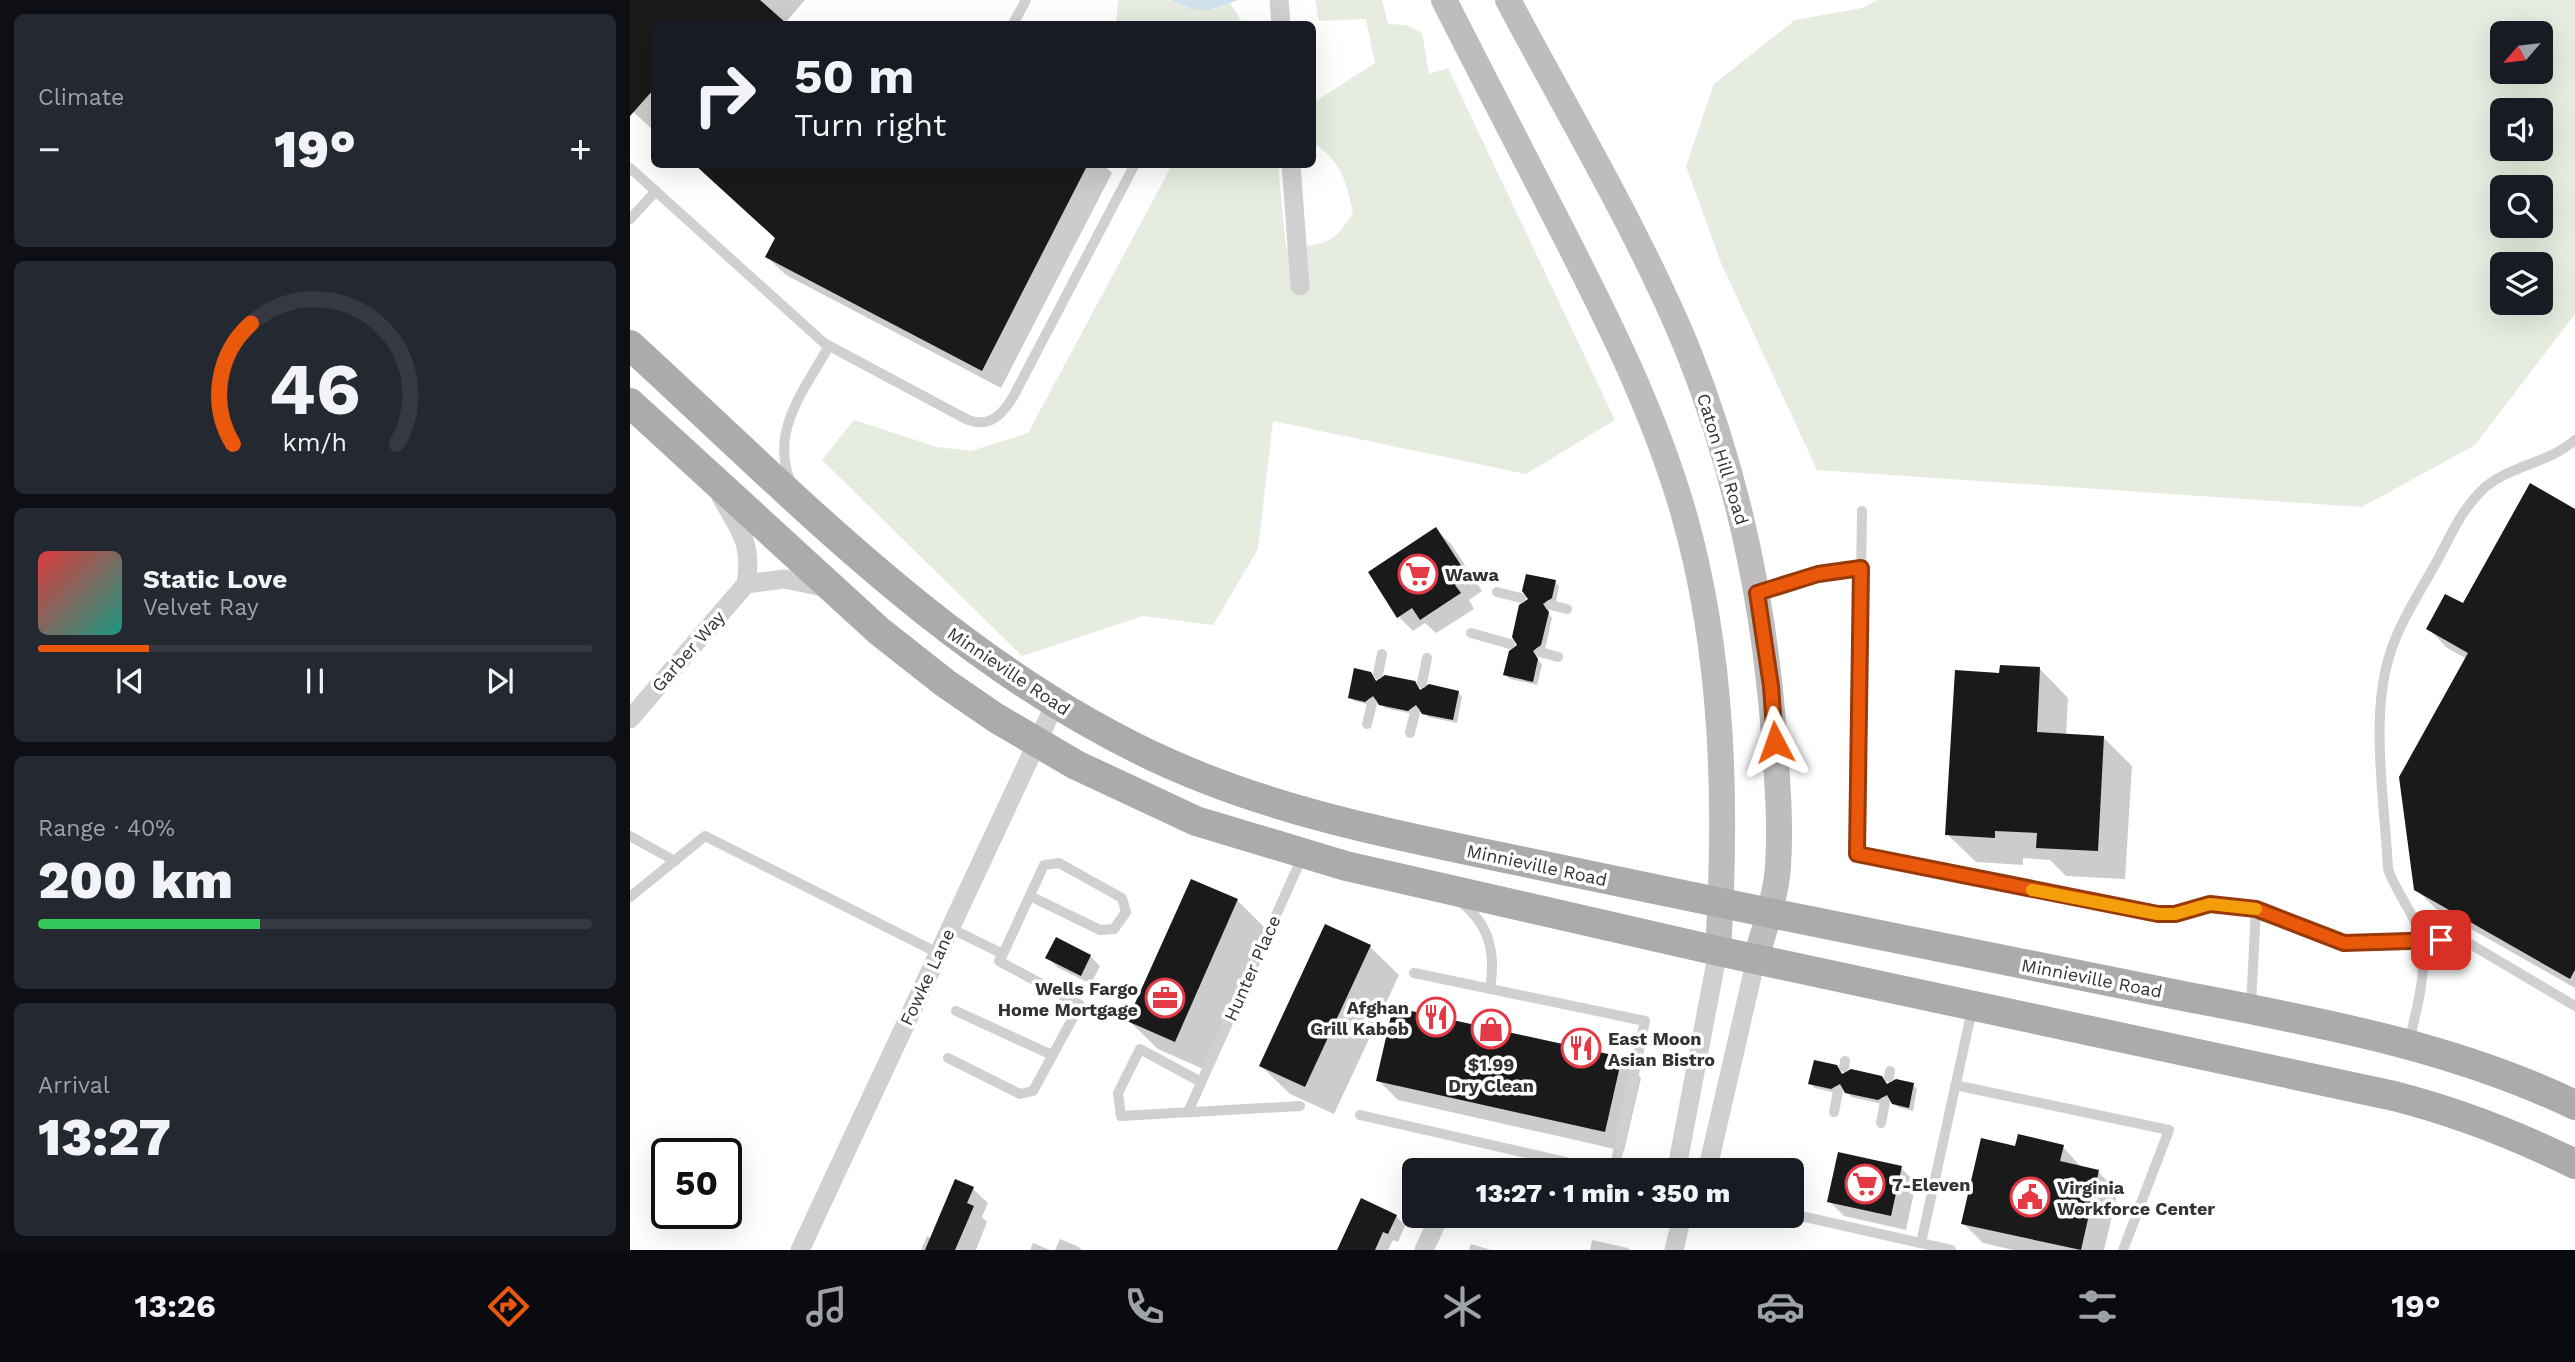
<!DOCTYPE html>
<html lang="en">
<head>
<meta charset="utf-8">
<style>
	:root { --surface:#171b24; --page:#242831; --text:#f1f3f6; --muted:#9ea1a6; --line:#363941; --accent:#ea580c }
	body { margin:0; font-family:"Work Sans",sans-serif; background:var(--page); color:var(--text); height:100vh; display:flex; flex-direction:column; font-size:26px; white-space:nowrap }
	* { box-sizing:border-box; margin:0 }
	p { font-size:23px; color:var(--muted) }
	.icon { flex:none; width:38px; height:38px; fill:none; stroke:currentColor; stroke-width:2; stroke-linecap:round; stroke-linejoin:round }
	.map { position:relative; flex:1; overflow:hidden }
	.side { display:flex; flex-direction:column; gap:14px; padding:14px; background:#0d0f14; width:630px }
	.side>* { flex:none }
	.top-card { position:absolute; left:21px; top:21px; width:665px; height:147px; border-radius:10px; box-shadow:0 7px 28px #0002; background:#171b24; color:var(--text); overflow:hidden }
	.needle { width:46px; rotate:242deg }
	.controls { position:absolute; left:1860px; top:21px; display:grid; gap:14px }
	.controls a { display:grid; place-items:center; width:63px; height:63px; border-radius:10px; background:var(--surface); box-shadow:0 7px 28px #0002; font-size:35px }
	.speed { position:absolute; left:21px; top:1138px; display:flex; gap:14px; font-size:35px; font-weight:700; text-align:center }
	.speed>* { display:grid; place-content:center; width:91px; height:91px; border-radius:50%; background:var(--surface); box-shadow:0 7px 28px #0002; line-height:1 }
	.speed .limit { border:4px solid #111; border-radius:10px; background:#fff; color:#111 }
	.pin { position:absolute; display:grid; place-items:center; width:60px; height:60px; color:#fff; margin:-30px; border-radius:14px; box-shadow:0 4px 10px #0006 }
	.me { position:absolute; width:77px; margin:-38px; rotate:356deg; stroke-linejoin:round; filter:drop-shadow(0 0 5px #0008) }
	.turn { display:flex; align-items:center; gap:24px; height:147px; padding:0 28px; font-size:32px }
	.turn .icon { width:91px; height:91px; stroke-width:2.5 }
	.turn b { display:block; font-size:49px; line-height:60px }
	.big { font-size:52px; font-weight:800; line-height:1.1 }
	.side .widget { flex:1; display:flex; flex-direction:column; justify-content:center; gap:10px; min-width:0; padding:0 24px; border-radius:10px; background:var(--page) }
	.side .dial { align-items:center; gap:0 }
	.dial svg { height:182px; overflow:visible; fill:none; stroke:var(--line); stroke-width:7; stroke-linecap:round; text-anchor:middle }
	.dial text { fill:var(--text); stroke:none }
	.song { display:flex; align-items:center; gap:21px }
	.cover { width:84px; height:84px; border-radius:10px; background:linear-gradient(135deg,hsl(0 70% 55%),hsl(170 70% 35%)) }
	.played { height:7px; border-radius:4px; background:linear-gradient(90deg,var(--accent) 20%,var(--line) 20%) }
	.keys { display:flex; justify-content:space-around; direction:ltr }
	.heat { display:flex; justify-content:space-between; align-items:center; font-size:38px; direction:ltr }
	.charge { height:10px; border-radius:5px; background:linear-gradient(90deg,#34c759 40%,var(--line) 0) }
	.trip { position:absolute; left:772px; top:1158px; width:402px; height:70px; border-radius:10px; background:var(--surface); box-shadow:0 7px 28px #0002; font-weight:800; line-height:70px; text-align:center }
	.dock { display:flex; height:112px; justify-content:space-around; align-items:center; background:#090b0e; color:var(--muted) }
	.dock .icon { width:49px; height:49px }
	.dock .current { color:var(--accent) }
	.dock b { font-size:32px; color:var(--text) }
	main { display:flex; flex:1; min-height:0 }
	.map>svg:first-child { display:block }
	.green { fill:#e6ecdf; fill-rule:evenodd }
	.water { fill:#cfe2ee }
	.shadow { fill:#0003 }
	.building { fill:#1a1a1a }
	.lines { fill:none; stroke-linecap:round; stroke-linejoin:round }
	.service { stroke:#d0d0d0; stroke-width:10 }
	.minor { stroke:#d0d0d0; stroke-width:19 }
	.secondary { stroke:#bdbdbd; stroke-width:26 }
	.primary { stroke:#ababab; stroke-width:30 }
	.route-casing { stroke:#983908; stroke-width:18 }
	.route { stroke:#ea580c; stroke-width:12 }
	.slow { stroke:#f59e0b; stroke-width:12 }
	.labels { text-anchor:middle; dominant-baseline:central; stroke-width:7; stroke-linejoin:round; paint-order:stroke }
	.street-label { font-size:18px; fill:#333; stroke:#fff }
	.poi-label { font-size:18px; font-weight:bold; fill:#333; stroke:#fff; text-anchor:start }
</style>
</head>
<body>
<main>
<section class="side">
<div class="widget"><p>Climate</p>
<div class="heat"><a>−</a><b class="big">19°</b><a>+</a></div>
</div>
<div class="widget dial"><svg viewBox="0 0 100 80">
<path d="M14 69A42 42 0 1 1 86 69"/>
<path d="M14 69A42 42 0 0 1 22 16" stroke="#ea580c"/>
<text x="50" y="56" font-size="32" font-weight="700">46</text>
<text x="50" y="72" font-size="11">km/h</text>
</svg></div>
<div class="widget">
<div class="song"><i class="cover"></i><div><b>Static Love</b><p>Velvet Ray</p></div></div>
<div class="played"></div>
<div class="keys"><svg class="icon" aria-label="previous" viewBox="0 0 24 24"><path d="M18 5L8 12l10 7zM5 5v14"/></svg><svg class="icon" aria-label="pause" viewBox="0 0 24 24"><path d="M8 5v14M16 5v14"/></svg><svg class="icon" aria-label="next" viewBox="0 0 24 24"><path d="M6 5l10 7-10 7zM19 5v14"/></svg></div>
</div>
<div class="widget"><p>Range · 40%</p><b class="big">200 km</b><div class="charge"></div></div>
<div class="widget"><p>Arrival</p><b class="big">13:27</b></div>
</section>
<div class="map">
<svg width="1945" height="1250" viewBox="0 0 1945 1250">
	<rect width="100%" height="100%" fill="#fff"/>
	<!-- green -->
	<g class="green">
		<path d="M 488,0 C 504,0 522,0 538,0 C 565,3 571,18 600,3 L 613,24 L 486,24 Z"/>
		<path d="M 685,0 L 752,0 L 758,24 L 777,25 L 792,33 L 799,74 L 818,68 L 985,420 L 896,474 L 643,421 L 628,549 L 583,625 L 513,616 L 392,656 L 192,460 L 224,420 L 307,447 L 341,451 L 398,433 L 542,165 L 648,165 L 656,247 C 692,245 704,246 723,212 C 715,178 712,163 683,142 L 683,103 L 745,63 L 736,19 L 689,21 Z"/>
		<path d="M 1247,0 L 1945,0 L 1945,314 L 1845,445 L 1732,507 L 1187,470 L 1091,263 L 1056,166 L 1084,84 L 1165,20 L 1232,8 ZM 1911,33 L 1911,72 L 1872,72 L 1872,33 ZM 1911,110 L 1911,149 L 1872,149 L 1872,110 ZM 1911,187 L 1911,226 L 1872,226 L 1872,187 ZM 1911,264 L 1911,303 L 1872,303 L 1872,264 Z"/>
	</g>
	<!-- water -->
	<path class="water" d="M 540,0 L 608,0 C 576,12 575,15 540,0 Z"/>
	<!-- shadow -->
	<g class="shadow">
		<path d="M 0,0 L 175,0 L 154,24 L 24,24 L 23,130 L 0,109 Z"/>
		<path d="M 64,164 L 473,164 L 482,173 L 371,388 L 156,275 L 137,257 L 146,239 Z"/>
		<path d="M 1945,511 L 1945,988 L 1806,909 L 1786,889 L 1837,659 L 1817,648 L 1798,628 L 1833,606 Z"/>
		<path d="M 806,530 L 821,544 L 852,591 L 839,600 L 844,609 L 806,633 L 795,623 L 783,631 L 769,617 Z"/>
		<path d="M 925,582 L 929,586 L 926,602 L 916,609 L 922,618 L 915,649 L 906,656 L 912,665 L 907,685 L 880,679 L 875,675 Z"/>
		<path d="M 1410,669 L 1438,698 L 1436,735 L 1473,737 L 1502,766 L 1495,879 L 1436,876 L 1420,860 L 1393,858 L 1393,865 L 1346,862 L 1317,834 L 1371,675 Z"/>
		<path d="M 740,674 L 747,682 L 789,688 L 791,691 L 828,692 L 832,697 L 827,723 L 798,717 L 791,708 L 783,714 L 755,708 L 748,699 L 740,705 L 724,701 L 720,697 Z"/>
		<path d="M 607,900 L 636,929 L 573,1069 L 528,1049 L 499,1021 Z"/>
		<path d="M 696,926 L 740,947 L 769,975 L 704,1114 L 660,1094 L 631,1066 Z"/>
		<path d="M 460,956 L 470,966 L 461,984 L 427,967 L 418,957 Z"/>
		<path d="M 991,1058 L 1011,1078 L 994,1151 L 768,1100 L 748,1080 Z"/>
		<path d="M 1206,1067 L 1213,1076 L 1258,1086 L 1283,1085 L 1287,1089 L 1283,1111 L 1268,1107 L 1261,1099 L 1253,1104 L 1221,1097 L 1214,1088 L 1206,1093 L 1185,1088 L 1180,1084 Z"/>
		<path d="M 1433,1147 L 1452,1168 L 1468,1172 L 1488,1191 L 1474,1250 L 1383,1250 L 1353,1243 L 1333,1223 L 1386,1148 Z"/>
		<path d="M 1271,1168 L 1286,1183 L 1276,1230 L 1214,1216 L 1199,1201 Z"/>
		<path d="M 343,1189 L 358,1203 L 352,1217 L 357,1222 L 346,1250 L 291,1250 L 297,1236 L 301,1238 Z"/>
		<path d="M 766,1216 L 775,1226 L 768,1242 L 763,1240 L 758,1250 L 709,1250 Z"/>
		<path d="M 430,1239 L 449,1247 L 452,1250 L 425,1250 Z"/>
		<path d="M 962,1240 L 998,1248 L 1000,1250 L 960,1250 Z"/>
		<path d="M 403,1243 L 420,1250 L 400,1250 Z"/>
		<path d="M 841,1244 L 861,1250 L 839,1250 Z"/>
	</g>
	<!-- building -->
	<g class="building">
		<path d="M 0,0 L 130,0 L 157,24 L 24,24 L 24,89 L 0,116 Z"/>
		<path d="M 64,164 L 458,164 L 352,371 L 135,257 L 145,238 Z"/>
		<path d="M 1900,483 L 1945,509 L 1945,970 L 1940,979 L 1784,890 L 1769,777 L 1838,653 L 1796,629 L 1815,594 L 1833,603 Z"/>
		<path d="M 806,527 L 838,576 L 825,585 L 831,593 L 790,620 L 782,608 L 767,618 L 738,572 Z"/>
		<path d="M 896,574 L 926,580 L 922,598 L 913,604 L 919,612 L 911,645 L 903,651 L 908,659 L 903,682 L 873,675 L 879,651 L 887,645 L 882,637 L 889,605 L 898,599 L 892,591 Z"/>
		<path d="M 1370,665 L 1410,667 L 1407,732 L 1474,736 L 1468,851 L 1406,848 L 1407,833 L 1365,831 L 1365,838 L 1315,835 L 1325,670 L 1369,673 Z"/>
		<path d="M 724,668 L 741,672 L 746,681 L 755,675 L 785,681 L 790,690 L 799,684 L 829,691 L 823,720 L 792,714 L 786,705 L 778,711 L 749,705 L 743,696 L 735,702 L 718,698 Z"/>
		<path d="M 561,879 L 608,899 L 545,1042 L 497,1021 Z"/>
		<path d="M 695,924 L 741,945 L 675,1087 L 629,1066 Z"/>
		<path d="M 426,937 L 461,955 L 451,976 L 415,958 Z"/>
		<path d="M 763,1007 L 992,1057 L 975,1132 L 746,1081 Z"/>
		<path d="M 1184,1060 L 1207,1065 L 1212,1074 L 1221,1069 L 1252,1076 L 1257,1084 L 1266,1079 L 1284,1083 L 1279,1108 L 1262,1104 L 1257,1095 L 1248,1100 L 1215,1093 L 1210,1084 L 1201,1089 L 1178,1084 Z"/>
		<path d="M 1388,1134 L 1434,1145 L 1430,1161 L 1469,1170 L 1451,1250 L 1331,1224 L 1351,1138 L 1385,1146 Z"/>
		<path d="M 1208,1152 L 1272,1166 L 1261,1216 L 1197,1202 Z"/>
		<path d="M 325,1179 L 344,1187 L 337,1203 L 344,1206 L 325,1250 L 295,1250 Z"/>
		<path d="M 731,1198 L 767,1215 L 758,1234 L 753,1232 L 745,1250 L 707,1250 Z"/>
	</g>
	<g class="lines">
		<!-- service -->
		<g class="service">
			<path d="M 383,24 L 396,0"/>
			<path d="M 0,168 L 194,343 L 336,419 C 359,429 372,415 383,397 L 505,164"/>
			<path d="M 0,219 L 26,191"/>
			<path d="M 160,480 C 140,430 175,389 199,346"/>
			<path d="M 1232,511 L 1227,854 L 1528,914 L 1580,904 L 1626,909 L 1714,944 L 1830,938 L 1945,1006"/>
			<path d="M 867,592 L 891,598"/>
			<path d="M 1128,593 L 1188,574 L 1231,568"/>
			<path d="M 920,605 L 937,609"/>
			<path d="M 841,633 L 880,644"/>
			<path d="M 910,652 L 928,657"/>
			<path d="M 748,674 L 752,654"/>
			<path d="M 792,683 L 797,658"/>
			<path d="M 737,724 L 742,703"/>
			<path d="M 780,733 L 785,712"/>
			<path d="M 0,836 L 45,861"/>
			<path d="M 0,897 L 75,836 L 308,953"/>
			<path d="M 831,902 C 860,925 866,954 860,988"/>
			<path d="M 373,954 L 414,865 L 429,863 L 492,898 L 496,912 L 484,929 L 470,930 L 400,896"/>
			<path d="M 784,973 L 1015,1021 L 984,1171"/>
			<path d="M 1621,1005 L 1626,909"/>
			<path d="M 326,1011 L 422,1055"/>
			<path d="M 1779,1043 C 1787,1005 1801,965 1787,927 C 1779,906 1765,890 1758,869 C 1755,803 1740,720 1759,657 C 1769,623 1790,592 1807,561 C 1820,537 1832,509 1852,490 C 1879,465 1918,464 1945,440"/>
			<path d="M 318,1058 L 390,1094 L 403,1091 L 450,1005 L 369,961 L 373,954 L 320,928"/>
			<path d="M 1214,1067 L 1215,1061"/>
			<path d="M 1259,1077 L 1260,1071"/>
			<path d="M 571,1082 L 510,1049 L 488,1093 L 491,1116 L 670,1106"/>
			<path d="M 1325,1085 L 1539,1130 L 1493,1250"/>
			<path d="M 558,1112 L 673,855"/>
			<path d="M 1204,1112 L 1208,1091"/>
			<path d="M 730,1115 L 975,1171"/>
			<path d="M 1251,1123 L 1255,1102"/>
			<path d="M 1162,1214 L 1321,1250"/>
			<path d="M 1291,1243 L 1342,1010"/>
		</g>
		<!-- minor -->
		<g class="minor">
			<path d="M 649,0 L 651,24"/>
			<path d="M 661,164 L 670,286"/>
			<path d="M 116,584 L 154,579 L 198,588"/>
			<path d="M 0,719 L 116,584 C 123,544 110,530 91,497"/>
			<path d="M 1053,1171 L 1049,1157 L 1088,951"/>
			<path d="M 1073,1171 L 1079,1163 L 1126,959"/>
			<path d="M 170,1250 L 425,704"/>
			<path d="M 794,1250 L 806,1224"/>
			<path d="M 1044,1250 L 1052,1216"/>
		</g>
		<!-- secondary -->
		<g class="secondary">
			<path d="M 814,0 C 853,77 893,154 932,230 C 979,322 1024,412 1053,511 C 1094,653 1097,805 1088,951"/>
			<path d="M 878,0 C 938,113 1008,230 1057,348 C 1107,472 1134,601 1144,734 C 1147,777 1151,823 1148,866 C 1146,897 1134,929 1126,959"/>
		</g>
		<!-- primary -->
		<g class="primary">
			<path d="M 0,345 C 168,499 329,670 540,764 C 663,819 801,842 933,870 C 1136,913 1339,953 1543,994 C 1680,1021 1818,1044 1945,1105"/>
			<path d="M 0,403 L 249,631 L 315,683 L 366,718 L 446,765 L 566,821 L 716,866 L 1088,951 L 1764,1096 C 1827,1112 1886,1135 1945,1164"/>
		</g>
	</g>
	<g class="lines">
		<defs>
			<path id="route" d="M 1145,742 L 1141,686 L 1127,593 L 1188,574 L 1231,568 L 1227,854 L 1528,914 L 1545,914 L 1580,904 L 1626,909 L 1714,943 L 1811,940"/>
		</defs>
		<!-- route casing -->
		<use href="#route" class="route-casing"/>
		<!-- route -->
		<use href="#route" class="route"/>
		<!-- slow -->
		<path class="slow" d="M 1402,890 L 1528,914 L 1545,914 L 1580,904 L 1626,909"/>
	</g>
	<!-- icons -->
	<defs>
		<symbol id="supermarket-ring" viewBox="-11 -11 22 22"><circle r="9.5" fill="#fff" stroke="#e63946" stroke-width="1.5"/><path d="M-6-5.5h2.5l.6 2H6L4.5 2H-2.5L-4.4-4H-6ZM-1.5 3.2a1.3 1.3 0 1 0 .1 0ZM3 3.2a1.3 1.3 0 1 0 .1 0Z" fill="#e63946"/></symbol>
		<symbol id="office-ring" viewBox="-11 -11 22 22"><circle r="9.5" fill="#fff" stroke="#e63946" stroke-width="1.5"/><path d="M-6-3h4V-5.5h4V-3h4V5H-6ZM-1-4.5V-3h2v-1.5ZM-6 0V1H6V0Z" fill="#e63946"/></symbol>
		<symbol id="restaurant-ring" viewBox="-11 -11 22 22"><circle r="9.5" fill="#fff" stroke="#e63946" stroke-width="1.5"/><path d="M-5-6h1v4h1v-4h1v4h1v-4h1v5L-1.5 .5V6h-2V.5L-5-1ZM5-6V6H3V1.5H1.5Q1.5-4 5-6Z" fill="#e63946"/></symbol>
		<symbol id="shop-ring" viewBox="-11 -11 22 22"><circle r="9.5" fill="#fff" stroke="#e63946" stroke-width="1.5"/><path d="M-5-2.5h2.3a2.7 3.5 0 0 1 5.4 0H5L5.5 6h-11ZM-1.5-2.5h3a1.5 2.3 0 0 0-3 0Z" fill="#e63946"/></symbol>
		<symbol id="civic-ring" viewBox="-11 -11 22 22"><circle r="9.5" fill="#fff" stroke="#e63946" stroke-width="1.5"/><path d="M-.6-6.5H3V-4.5H.6V-3L4-1V1h2V6H-6V1h2V-1L-.6-3ZM-1.2 2.5V6h2.4V2.5Z" fill="#e63946"/></symbol>
	</defs>
	<g fill-rule="evenodd">
		<use href="#supermarket-ring" x="766" y="552" width="44" height="44"/>
		<use href="#office-ring" x="513" y="976" width="44" height="44"/>
		<use href="#restaurant-ring" x="784" y="995" width="44" height="44"/>
		<use href="#shop-ring" x="839" y="1007" width="44" height="44"/>
		<use href="#restaurant-ring" x="929" y="1026" width="44" height="44"/>
		<use href="#supermarket-ring" x="1213" y="1162" width="44" height="44"/>
		<use href="#civic-ring" x="1378" y="1175" width="44" height="44"/>
	</g>
	<g class="labels">
		<!-- street labels -->
		<g class="street-label">
			<text transform="translate(1093 459) rotate(73)">Caton Hill Road</text>
			<text transform="translate(58 651) rotate(-49)">Garber Way</text>
			<text transform="translate(379 671) rotate(34)">Minnieville Road</text>
			<text transform="translate(907 865) rotate(12)">Minnieville Road</text>
			<text transform="translate(622 968) rotate(-66)">Hunter Place</text>
			<text transform="translate(297 977) rotate(-65)">Fowke Lane</text>
			<text transform="translate(1462 978) rotate(11)">Minnieville Road</text>
		</g>
		<!-- poi labels -->
		<g class="poi-label">
			<text x="815" y="574">Wawa</text>
			<text x="508" y="988" text-anchor="end">Wells Fargo<tspan x="508" dy="21">Home Mortgage</tspan></text>
			<text x="779" y="1007" text-anchor="end">Afghan<tspan x="779" dy="21">Grill Kabob</tspan></text>
			<text x="978" y="1038">East Moon<tspan x="978" dy="21">Asian Bistro</tspan></text>
			<text x="861" y="1064" text-anchor="middle">$1.99<tspan x="861" dy="21">Dry Clean</tspan></text>
			<text x="1262" y="1184">7-Eleven</text>
			<text x="1427" y="1187">Virginia<tspan x="1427" dy="21">Workforce Center</tspan></text>
		</g>
	</g>
</svg>
<div class="controls">
<a><svg class="needle" viewBox="-14 -14 28 28"><path d="M0-13l5 13h-10z" fill="#e53935"/><path d="M0 13l5-13h-10z" fill="#9ea1a6"/></svg></a>
<a><svg class="icon" aria-label="sound" viewBox="0 0 24 24"><path d="M4 9h4l5-4v14l-5-4H4zM17 9q2 3 0 6"/></svg></a>
<a><svg class="icon" aria-label="search" viewBox="0 0 24 24"><circle cx="10" cy="10" r="6"/><path d="M15 15l6 6"/></svg></a>
<a><svg class="icon" aria-label="layers" viewBox="0 0 24 24"><path d="M12 4l9 5-9 5-9-5zM3 14l9 5 9-5"/></svg></a>
</div>
<div class="speed"><div class="limit">50</div></div>
<div class="pin" style="left:1811px;top:940px;background:#d93025"><svg class="icon" aria-label="arrive" viewBox="0 0 24 24"><path d="M6 21V4h12l-3 4 3 4H6"/></svg></div>
<svg class="me" style="left:1145px;top:742px" viewBox="-20 -20 40 40"><path d="M0-17L14 15 0 8-14 15z" fill="#ea580c" stroke="#fff" stroke-width="4"/></svg>
<div class="trip">13:27 · 1 min · 350 m</div>
<div class="top-card">
<div class="turn"><svg class="icon" aria-label="right" viewBox="0 0 24 24"><path d="M7 20v-9h11M14 6l5 5-5 5"/></svg><div><b>50 m</b>Turn right</div></div>
</div>
</div>
</main>
<nav class="dock">
<b>13:26</b>
<svg class="icon current" aria-label="directions" viewBox="0 0 24 24"><path d="M12 3l9 9-9 9-9-9zM9 14v-3h6M13 9l2 2-2 2"/></svg>
<svg class="icon" aria-label="music" viewBox="0 0 24 24"><path d="M9 18V5l10-2v13"/><circle cx="6" cy="18" r="3"/><circle cx="16" cy="16" r="3"/></svg>
<svg class="icon" aria-label="phone" viewBox="0 0 24 24"><path d="M5 4h4l2 5-3 2q2 4 5 5l2-3 5 2v4C11 20 4 13 5 4z"/></svg>
<svg class="icon" aria-label="climate" viewBox="0 0 24 24"><path d="M12 3v18M4 7l16 10M4 17L20 7"/></svg>
<svg class="icon" aria-label="car" viewBox="0 0 24 24"><path d="M5 17H2v-5l4-1 3-4h7l3 4 3 1v5h-3M9 17h6M6 11h13"/><circle cx="7" cy="17" r="2"/><circle cx="17" cy="17" r="2"/></svg>
<svg class="icon" aria-label="filters" viewBox="0 0 24 24"><path d="M4 7h16M4 17h16"/><circle cx="9" cy="7" r="2"/><circle cx="15" cy="17" r="2"/></svg>
<b>19°</b>
</nav>
</body>
</html>
